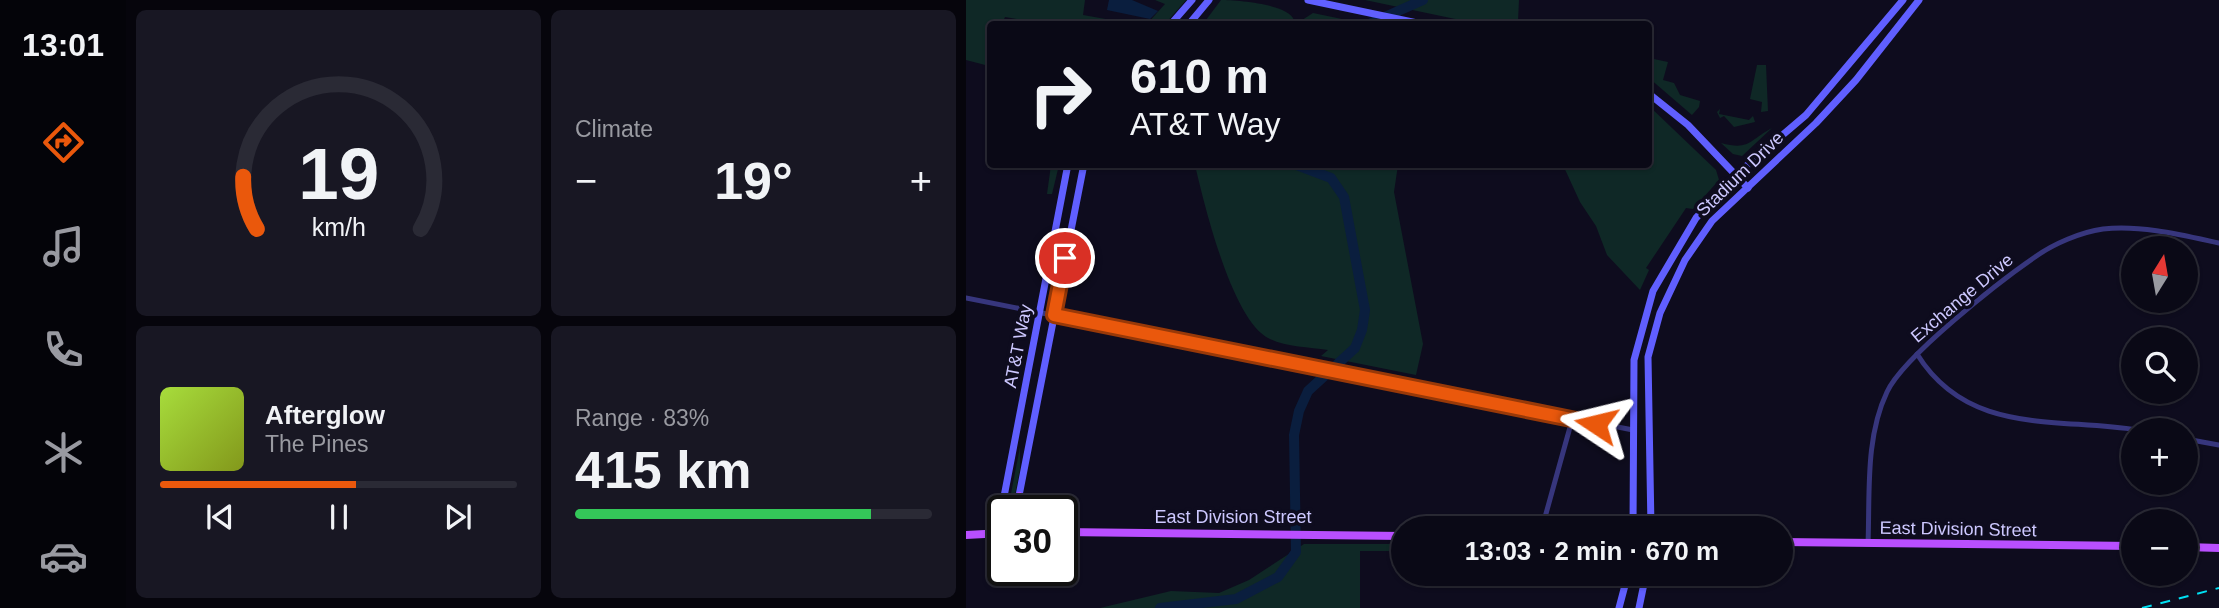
<!DOCTYPE html>
<html lang="en">
<head>
<meta charset="utf-8">
<style>
	:root { --surface:#0a0916; --page:#181723; --text:#f1f3f6; --muted:#999aa1; --line:#2a2a35; --accent:#ea580c }
	body { margin:0; font-family:Helvetica,sans-serif; background:var(--page); color:var(--text); height:100vh; display:flex; flex-direction:column; font-size:26px; white-space:nowrap }
	* { box-sizing:border-box; margin:0 }
	p { font-size:23px; color:var(--muted) }
	.icon { flex:none; width:38px; height:38px; fill:none; stroke:currentColor; stroke-width:2; stroke-linecap:round; stroke-linejoin:round }
	.map { position:relative; flex:1; overflow:hidden }
	.sheet { display:flex; flex-direction:column; gap:10px; padding:10px; background:#06050c; width:840px }
	.sheet>* { flex:none }
	.top-card { position:absolute; left:21px; top:21px; width:665px; height:147px; border-radius:7px; box-shadow:0 2px 5px #0004,0 0 0 2px var(--line); background:#0a0916; color:var(--text); overflow:hidden }
	.needle { width:46px; rotate:11deg }
	.controls { position:absolute; left:1155px; top:236px; display:grid; gap:14px }
	.controls a { display:grid; place-items:center; width:77px; height:77px; border-radius:50%; background:var(--surface); box-shadow:0 2px 5px #0004,0 0 0 2px var(--line); font-size:35px }
	.speed { position:absolute; left:21px; top:495px; display:flex; gap:14px; font-size:35px; font-weight:700; text-align:center }
	.speed>* { display:grid; place-content:center; width:91px; height:91px; border-radius:50%; background:var(--surface); box-shadow:0 2px 5px #0004,0 0 0 2px var(--line); line-height:1 }
	.speed .limit { border:4px solid #111; border-radius:10px; background:#fff; color:#111 }
	.pin { position:absolute; display:grid; place-items:center; width:60px; height:60px; color:#fff; margin:-30px; border:4px solid #fff; border-radius:50%; box-shadow:0 2px 7px #0007 }
	.me { position:absolute; width:77px; margin:-38px; rotate:280deg; stroke-linejoin:round; filter:drop-shadow(0 0 5px #0008) }
	.turn { display:flex; align-items:center; gap:24px; height:147px; padding:0 28px; font-size:32px }
	.turn .icon { width:91px; height:91px; stroke-width:2.5 }
	.turn b { display:block; font-size:49px; line-height:60px }
	.big { font-size:52px; font-weight:600; line-height:1.1 }
	.sheet .widget { flex:1; display:flex; flex-direction:column; justify-content:center; gap:10px; min-width:0; padding:0 24px; border-radius:10px; background:var(--page) }
	.sheet .dial { align-items:center; gap:0 }
	.dial svg { height:182px; overflow:visible; fill:none; stroke:var(--line); stroke-width:7; stroke-linecap:round; text-anchor:middle }
	.dial text { fill:var(--text); stroke:none }
	.song { display:flex; align-items:center; gap:21px }
	.cover { width:84px; height:84px; border-radius:10px; background:linear-gradient(135deg,hsl(80 70% 55%),hsl(70 70% 35%)) }
	.played { height:7px; border-radius:4px; background:linear-gradient(90deg,var(--accent) 55%,var(--line) 55%) }
	.keys { display:flex; justify-content:space-around; direction:ltr }
	.heat { display:flex; justify-content:space-between; align-items:center; font-size:38px; direction:ltr }
	.charge { height:10px; border-radius:5px; background:linear-gradient(90deg,#34c759 83%,var(--line) 0) }
	.sheet .tiles { flex:1; display:grid; gap:10px; grid-template-columns:repeat(2,1fr) }
	.trip { position:absolute; left:425px; top:516px; width:402px; height:70px; border-radius:35px; background:var(--surface); box-shadow:0 2px 5px #0004,0 0 0 2px var(--line); font-weight:600; line-height:70px; text-align:center }
	main { display:flex; flex:1; min-height:0 }
	.menu { display:flex; flex-direction:column; width:126px; justify-content:space-around; align-items:center; background:#040409; color:var(--muted) }
	.menu .icon { width:49px; height:49px }
	.menu .active { color:var(--accent) }
	.menu b { font-size:32px; color:var(--text) }
	.map>svg:first-child { display:block }
	.green { fill:#0f2826 }
	.water { fill:#0a1e3e }
	.lines { fill:none; stroke-linecap:round; stroke-linejoin:round }
	.river { stroke:#0a1e3e; stroke-width:10 }
	.street { stroke:#37367d; stroke-width:5 }
	.secondary { stroke:#605fff; stroke-width:7 }
	.primary { stroke:#b94fff; stroke-width:8 }
	.rail { stroke:#00e0f3; stroke-width:2; stroke-dasharray:10 9; stroke-linecap:butt }
	.route-casing { stroke:#983908; stroke-width:18 }
	.route { stroke:#ea580c; stroke-width:12 }
	.labels { text-anchor:middle; dominant-baseline:central; stroke-width:7; stroke-linejoin:round; paint-order:stroke }
	.street-label { font-size:18px; fill:#cdc8ff; stroke:#0e0c1e }
</style>
</head>
<body>
<main>
<nav class="menu">
<b>13:01</b>
<svg class="icon active" aria-label="directions" viewBox="0 0 24 24"><path d="M12 3l9 9-9 9-9-9zM9 14v-3h6M13 9l2 2-2 2"/></svg>
<svg class="icon" aria-label="music" viewBox="0 0 24 24"><path d="M9 18V5l10-2v13"/><circle cx="6" cy="18" r="3"/><circle cx="16" cy="16" r="3"/></svg>
<svg class="icon" aria-label="phone" viewBox="0 0 24 24"><path d="M5 4h4l2 5-3 2q2 4 5 5l2-3 5 2v4C11 20 4 13 5 4z"/></svg>
<svg class="icon" aria-label="climate" viewBox="0 0 24 24"><path d="M12 3v18M4 7l16 10M4 17L20 7"/></svg>
<svg class="icon" aria-label="car" viewBox="0 0 24 24"><path d="M5 17H2v-5l4-1 3-4h7l3 4 3 1v5h-3M9 17h6M6 11h13"/><circle cx="7" cy="17" r="2"/><circle cx="17" cy="17" r="2"/></svg>
</nav>
<section class="sheet">
<div class="tiles">
<div class="widget dial"><svg viewBox="0 0 100 80">
<path d="M14 69A42 42 0 1 1 86 69"/>
<path d="M14 69A42 42 0 0 1 8 46" stroke="#ea580c"/>
<text x="50" y="56" font-size="32" font-weight="700">19</text>
<text x="50" y="72" font-size="11">km/h</text>
</svg></div>
<div class="widget"><p>Climate</p>
<div class="heat"><a>−</a><b class="big">19°</b><a>+</a></div>
</div>
<div class="widget">
<div class="song"><i class="cover"></i><div><b>Afterglow</b><p>The Pines</p></div></div>
<div class="played"></div>
<div class="keys"><svg class="icon" aria-label="previous" viewBox="0 0 24 24"><path d="M18 5L8 12l10 7zM5 5v14"/></svg><svg class="icon" aria-label="pause" viewBox="0 0 24 24"><path d="M8 5v14M16 5v14"/></svg><svg class="icon" aria-label="next" viewBox="0 0 24 24"><path d="M6 5l10 7-10 7zM19 5v14"/></svg></div>
</div>
<div class="widget"><p>Range · 83%</p><b class="big">415 km</b><div class="charge"></div></div>
</div>
</section>
<div class="map">
<svg width="1253" height="608" viewBox="0 0 1253 608">
	<rect width="100%" height="100%" fill="#0e0c1e"/>
	<!-- green -->
	<g class="green">
		<path d="M 0,0 L 119,0 L 117,15 L 168,24 L 79,24 L 39,17 L 36,24 L 24,24 L 23,66 L 0,60 Z"/>
		<path d="M 189,0 L 220,0 L 199,24 L 181,24 L 199,4 Z"/>
		<path d="M 255,0 C 271,0 322,4 328,20 L 324,24 L 237,24 Z"/>
		<path d="M 399,0 L 553,0 L 552,21 L 513,24 Z"/>
		<path d="M 347,13 L 400,24 L 330,24 Z"/>
		<path d="M 683,58 L 702,62 L 697,80 L 708,83 L 714,95 L 734,101 L 733,107 L 726,115 L 683,78 Z"/>
		<path d="M 791,65 L 800,65 L 802,111 L 795,112 L 796,102 L 784,99 Z"/>
		<path d="M 683,106 L 750,170 L 753,180 L 727,209 L 720,208 L 680,268 L 683,270 L 674,290 L 641,255 L 630,226 L 614,202 L 597,165 L 682,164 Z"/>
		<path d="M 754,109 L 753,114 L 783,120 L 787,116 L 789,122 L 768,127 L 758,116 L 754,118 L 751,112 Z"/>
		<path d="M 806,128 L 776,156 L 767,154 L 755,143 C 784,151 783,140 806,128 Z"/>
		<path d="M 85,165 L 93,165 L 86,194 L 81,194 Z"/>
		<path d="M 229,165 L 432,165 L 428,192 L 457,344 L 450,375 L 355,356 L 362,350 C 343,347 321,347 304,339 C 266,322 238,203 229,165 Z"/>
		<path d="M 54,447 L 54,469 L 46,510 L 42,509 Z"/>
		<path d="M 338,544 L 437,544 L 437,551 L 394,551 L 394,608 L 134,608 L 205,591 L 253,593 L 283,580 Z"/>
	</g>
	<!-- water -->
	<path class="water" d="M 143,0 L 166,0 L 192,11 L 184,19 L 141,10 Z"/>
	<g class="lines">
		<!-- river -->
		<g class="river">
			<path d="M 403,24 L 457,0"/>
			<path d="M 194,608 L 270,599 L 312,577 L 330,552 L 328,435 L 333,411 L 342,391 L 389,348 L 396,330 L 399,310 L 378,197 L 365,178 L 328,164"/>
		</g>
		<!-- street -->
		<g class="street">
			<path d="M 0,298 L 667,430"/>
			<path d="M 951,354 C 1002,436 1090,417 1171,430"/>
			<path d="M 1220,439 L 1253,445"/>
			<path d="M 576,528 L 606,420"/>
			<path d="M 902,544 C 904,494 899,438 921,392 C 937,357 1034,281 1069,257 C 1087,244 1115,232 1137,229 C 1176,225 1216,235 1253,243"/>
		</g>
		<!-- secondary -->
		<g class="secondary">
			<path d="M 342,0 L 456,24"/>
			<path d="M 205,24 L 226,0"/>
			<path d="M 223,24 L 243,0"/>
			<path d="M 682,93 L 722,125 L 782,188"/>
			<path d="M 50,511 L 118,164"/>
			<path d="M 667,528 L 668,360 L 687,291 L 730,218 L 771,174 L 840,115 L 937,0"/>
			<path d="M 685,528 L 682,357 L 694,313 L 719,260 L 746,221 L 850,123 L 890,80 L 953,0"/>
			<path d="M 31,533 L 102,164"/>
			<path d="M 653,608 L 662,574"/>
			<path d="M 673,608 L 680,574"/>
		</g>
		<!-- primary -->
		<g class="primary">
			<path d="M 53,496 L 61,511"/>
			<path d="M 96,532 L 438,536"/>
			<path d="M 0,535 L 37,533"/>
			<path d="M 816,542 L 1167,546"/>
			<path d="M 1220,547 L 1253,548"/>
			<path d="M 680,577 L 682,574"/>
		</g>
		<!-- rail -->
		<path class="rail" d="M 1176,608 L 1253,588"/>
	</g>
	<g class="lines">
		<defs>
			<path id="route" d="M 99,258 L 88,315 L 630,424"/>
		</defs>
		<!-- route casing -->
		<use href="#route" class="route-casing"/>
		<!-- route -->
		<use href="#route" class="route"/>
	</g>
	<g class="labels">
		<!-- street labels -->
		<g class="street-label">
			<text transform="translate(774 174) rotate(-44)">Stadium Drive</text>
			<text transform="translate(996 298) rotate(-40)">Exchange Drive</text>
			<text transform="translate(52 346) rotate(-79)">AT&amp;T Way</text>
			<text x="267" y="517">East Division Street</text>
			<text transform="translate(992 529) rotate(1)">East Division Street</text>
		</g>
	</g>
</svg>
<div class="controls">
<a><svg class="needle" viewBox="-14 -14 28 28"><path d="M0-13l5 13h-10z" fill="#e53935"/><path d="M0 13l5-13h-10z" fill="#999aa1"/></svg></a>
<a><svg class="icon" aria-label="search" viewBox="0 0 24 24"><circle cx="10" cy="10" r="6"/><path d="M15 15l6 6"/></svg></a>
<a>+</a>
<a>−</a>
</div>
<div class="speed"><div class="limit">30</div></div>
<div class="pin" style="left:99px;top:258px;background:#d93025"><svg class="icon" aria-label="arrive" viewBox="0 0 24 24"><path d="M6 21V4h12l-3 4 3 4H6"/></svg></div>
<svg class="me" style="left:630px;top:424px" viewBox="-20 -20 40 40"><path d="M0-17L14 15 0 8-14 15z" fill="#ea580c" stroke="#fff" stroke-width="4"/></svg>
<div class="trip">13:03 · 2 min · 670 m</div>
<div class="top-card">
<div class="turn"><svg class="icon" aria-label="right" viewBox="0 0 24 24"><path d="M7 20v-9h11M14 6l5 5-5 5"/></svg><div><b>610 m</b>AT&amp;T Way</div></div>
</div>
</div>
</main>
</body>
</html>
